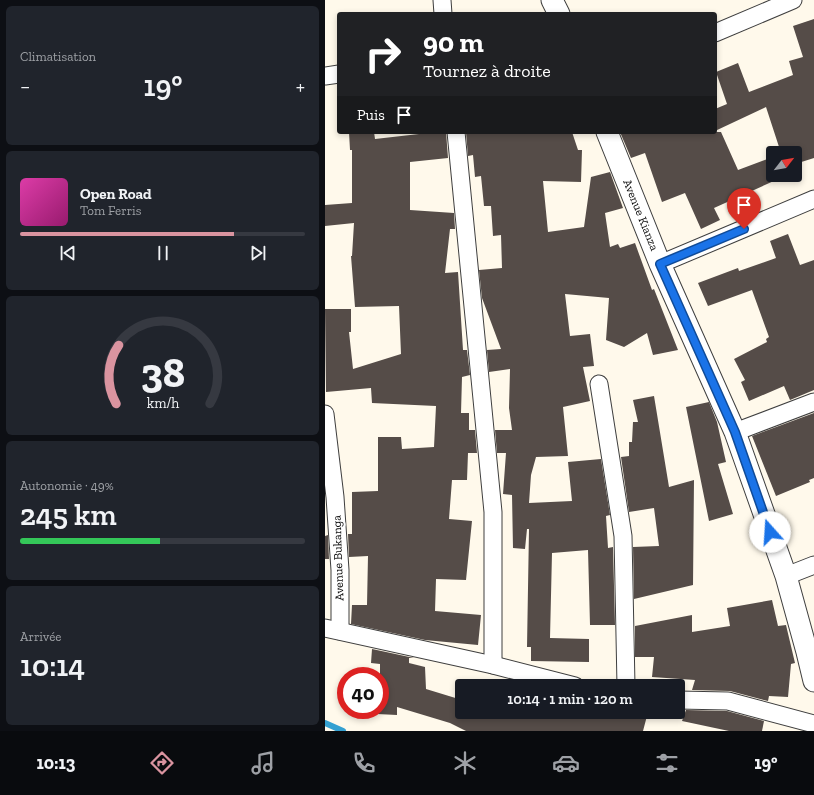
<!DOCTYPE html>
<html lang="fr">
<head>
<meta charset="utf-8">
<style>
	:root { --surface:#171b24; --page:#20242c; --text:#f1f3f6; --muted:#9ea1a6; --line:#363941; --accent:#da94a0 }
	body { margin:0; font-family:"Zilla Slab",serif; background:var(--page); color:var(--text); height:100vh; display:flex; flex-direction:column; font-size:15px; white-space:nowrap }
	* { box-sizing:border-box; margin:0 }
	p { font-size:13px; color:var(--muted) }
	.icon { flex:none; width:22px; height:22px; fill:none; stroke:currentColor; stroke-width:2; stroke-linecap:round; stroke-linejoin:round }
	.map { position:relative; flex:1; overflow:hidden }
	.details { display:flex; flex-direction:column; gap:6px; padding:6px; background:#0d0f14; width:325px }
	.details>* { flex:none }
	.banner { position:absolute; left:12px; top:12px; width:380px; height:122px; border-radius:4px; box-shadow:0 2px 6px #0003; background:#202124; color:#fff; overflow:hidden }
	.needle { width:26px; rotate:59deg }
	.buttons { position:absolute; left:441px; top:146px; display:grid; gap:8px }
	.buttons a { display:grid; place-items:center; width:36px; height:36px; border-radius:4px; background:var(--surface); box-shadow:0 2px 6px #0003; font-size:20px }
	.speed { position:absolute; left:12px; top:667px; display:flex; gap:8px; font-size:20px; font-weight:700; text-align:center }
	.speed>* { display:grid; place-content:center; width:52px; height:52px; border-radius:50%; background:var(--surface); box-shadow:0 2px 6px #0003; line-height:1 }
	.speed .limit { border:6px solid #d22; background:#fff; color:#111 }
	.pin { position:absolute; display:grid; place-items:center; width:34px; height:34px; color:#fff; margin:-41px -17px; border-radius:50% 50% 50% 0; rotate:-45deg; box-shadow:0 0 4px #0007 }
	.pin .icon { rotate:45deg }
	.me { position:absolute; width:44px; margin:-22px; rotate:341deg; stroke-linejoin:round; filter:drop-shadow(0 0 3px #0008) }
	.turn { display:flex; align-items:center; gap:14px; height:84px; padding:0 20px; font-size:18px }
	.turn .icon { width:52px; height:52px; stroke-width:2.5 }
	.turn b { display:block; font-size:28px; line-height:34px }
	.then { display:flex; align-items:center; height:38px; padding:0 20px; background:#0003; gap:8px; font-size:15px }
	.big { font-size:30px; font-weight:600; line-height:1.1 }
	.details .widget { flex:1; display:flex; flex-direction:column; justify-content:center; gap:6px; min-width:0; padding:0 14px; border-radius:6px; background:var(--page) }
	.details .dial { align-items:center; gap:0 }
	.dial svg { height:104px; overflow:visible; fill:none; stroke:var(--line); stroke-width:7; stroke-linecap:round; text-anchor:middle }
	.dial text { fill:var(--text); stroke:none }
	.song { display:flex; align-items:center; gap:12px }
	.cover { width:48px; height:48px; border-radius:6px; background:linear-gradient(135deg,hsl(320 70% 55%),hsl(320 70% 35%)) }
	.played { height:4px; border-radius:2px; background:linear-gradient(90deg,var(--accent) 75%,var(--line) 75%) }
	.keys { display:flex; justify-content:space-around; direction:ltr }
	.heat { display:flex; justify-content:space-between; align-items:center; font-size:22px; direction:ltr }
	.charge { height:6px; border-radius:3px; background:linear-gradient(90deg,#34c759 49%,var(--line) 0) }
	.trip { position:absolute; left:130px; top:679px; width:230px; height:40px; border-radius:4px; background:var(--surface); box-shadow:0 2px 6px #0003; font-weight:600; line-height:40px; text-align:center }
	.tabs { display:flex; height:64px; justify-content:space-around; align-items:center; background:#090b0e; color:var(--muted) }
	.tabs .icon { width:28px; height:28px }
	.tabs .on { color:var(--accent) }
	.tabs b { font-size:18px; color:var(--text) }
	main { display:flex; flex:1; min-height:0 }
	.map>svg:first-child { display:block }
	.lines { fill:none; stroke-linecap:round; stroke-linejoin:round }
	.stream { stroke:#34a0d1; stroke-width:6 }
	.building { fill:#554c48 }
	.minor-casing { stroke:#3f3f3f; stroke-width:19 }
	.tertiary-casing { stroke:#3f3f3f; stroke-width:23 }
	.minor { stroke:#fff; stroke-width:17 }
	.tertiary { stroke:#fff; stroke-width:21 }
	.route-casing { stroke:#114b97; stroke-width:10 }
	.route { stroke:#1a73e8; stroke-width:7 }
	.labels { text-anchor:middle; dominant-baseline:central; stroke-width:4; stroke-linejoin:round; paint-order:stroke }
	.street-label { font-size:12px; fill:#0c0c0c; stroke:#fff }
</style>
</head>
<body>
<main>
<section class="details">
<div class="widget"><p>Climatisation</p>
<div class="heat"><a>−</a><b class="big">19°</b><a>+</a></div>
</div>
<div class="widget">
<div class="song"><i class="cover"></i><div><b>Open Road</b><p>Tom Ferris</p></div></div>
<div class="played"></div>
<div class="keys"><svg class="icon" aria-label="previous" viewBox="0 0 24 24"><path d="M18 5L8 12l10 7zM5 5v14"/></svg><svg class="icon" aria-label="pause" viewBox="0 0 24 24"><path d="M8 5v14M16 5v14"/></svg><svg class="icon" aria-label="next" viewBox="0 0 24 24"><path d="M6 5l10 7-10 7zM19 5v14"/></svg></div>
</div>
<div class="widget dial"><svg viewBox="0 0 100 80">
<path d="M14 69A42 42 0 1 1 86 69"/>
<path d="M14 69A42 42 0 0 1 16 24" stroke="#da94a0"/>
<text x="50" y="56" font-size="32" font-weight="700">38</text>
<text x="50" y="72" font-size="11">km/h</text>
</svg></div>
<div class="widget"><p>Autonomie · 49%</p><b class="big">245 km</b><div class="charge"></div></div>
<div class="widget"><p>Arrivée</p><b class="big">10:14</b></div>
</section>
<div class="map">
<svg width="489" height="731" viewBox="0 0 489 731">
	<rect width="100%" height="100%" fill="#fff9eb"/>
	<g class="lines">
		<!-- stream -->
		<path class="stream" d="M 0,723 L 18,731"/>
	</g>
	<!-- building -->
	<g class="building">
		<path d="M 489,19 L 489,158 L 470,164 L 470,153 L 456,153 L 441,107 L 390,131 L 390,109 L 402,104 L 391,72 L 413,63 L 424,92 L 468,75 L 464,61 L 478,57 L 468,26 Z"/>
		<path d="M 24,132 L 49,132 L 50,139 L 94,134 L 93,132 L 121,132 L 123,158 L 85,162 L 85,210 L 129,213 L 130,229 L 125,229 L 120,273 L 133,272 L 138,350 L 142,350 L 145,375 L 137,377 L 136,413 L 144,413 L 144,430 L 150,430 L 152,453 L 143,453 L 142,480 L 127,480 L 124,519 L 147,521 L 141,580 L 111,579 L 110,611 L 156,615 L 153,645 L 100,640 L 26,624 L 27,605 L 42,605 L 43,556 L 24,557 L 23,534 L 27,534 L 27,492 L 53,491 L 53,437 L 76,437 L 77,449 L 109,447 L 111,406 L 47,403 L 46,388 L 1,392 L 0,309 L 26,309 L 26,332 L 24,332 L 28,369 L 76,354 L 74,306 L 30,307 L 26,256 L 27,256 L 29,223 L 0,226 L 0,205 L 27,203 L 27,150 L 25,150 Z"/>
		<path d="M 141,132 L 247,132 L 253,150 L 257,150 L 256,182 L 218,181 L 223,232 L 259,227 L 266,177 L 285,172 L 298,208 L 280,213 L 285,247 L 293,244 L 295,248 L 310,243 L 327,290 L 329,289 L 353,350 L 328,355 L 322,333 L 299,347 L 281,340 L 284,298 L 240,294 L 245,336 L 265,334 L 269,366 L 258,367 L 265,401 L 238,407 L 243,456 L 211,457 L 206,475 L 204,503 L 247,501 L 243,462 L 276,459 L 285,515 L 281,516 L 283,548 L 288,547 L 290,625 L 265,625 L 263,550 L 227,553 L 225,638 L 264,639 L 264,662 L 206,661 L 206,647 L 202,647 L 204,529 L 202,529 L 200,549 L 188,548 L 187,495 L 178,494 L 181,453 L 172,453 L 170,430 L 187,430 L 184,408 L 185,369 L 164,372 L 162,350 L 176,349 L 157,298 L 154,270 L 177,268 L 176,235 L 168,236 L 166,206 L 159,206 L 156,176 L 150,177 L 148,155 L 143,156 Z"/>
		<path d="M 295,132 L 396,132 L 413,170 L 448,157 L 448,175 L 460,176 L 389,208 L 395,220 L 376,229 L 360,193 L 337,202 L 320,153 L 306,158 Z"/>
		<path d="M 463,234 L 475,265 L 489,260 L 489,390 L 465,400 L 459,386 L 424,401 L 416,382 L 420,380 L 409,359 L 442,342 L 441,339 L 444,337 L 427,290 L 383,306 L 373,283 L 413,268 L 414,271 L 451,258 L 445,241 Z"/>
		<path d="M 329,396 L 344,487 L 369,480 L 368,585 L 309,599 L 308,547 L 334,546 L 329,508 L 304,512 L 296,457 L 304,456 L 304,442 L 307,442 L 308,422 L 313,422 L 308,400 Z"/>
		<path d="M 384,402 L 392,422 L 401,462 L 393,464 L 408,514 L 384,521 L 361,407 Z"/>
		<path d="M 489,413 L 489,478 L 484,480 L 485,482 L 451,496 L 427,436 Z"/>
		<path d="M 3,535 L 4,559 L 0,559 L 0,536 Z"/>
		<path d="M 447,600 L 453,626 L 461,625 L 470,663 L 466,664 L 463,697 L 444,696 L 443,701 L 405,691 L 367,690 L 370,680 L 327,677 L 329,657 L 310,657 L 310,626 L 367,615 L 367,632 L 405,626 L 402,608 Z"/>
		<path d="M 47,649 L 89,658 L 84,658 L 84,663 L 100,667 L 101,689 L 137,700 L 137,712 L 323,712 L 318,731 L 141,731 L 125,723 L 72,707 L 72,715 L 52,714 L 53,710 L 55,710 L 55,664 L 46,663 Z"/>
		<path d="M 145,679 L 169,686 L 143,686 Z"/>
		<path d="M 361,710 L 402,711 L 439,721 L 437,731 L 404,731 L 357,721 Z"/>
	</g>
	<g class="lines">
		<defs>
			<g id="minor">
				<path d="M 117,0 L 118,14"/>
				<path d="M 390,33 L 468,0"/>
				<path d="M 0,76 L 14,74"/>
				<path d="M 131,132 L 168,512 L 168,665"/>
				<path d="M 335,264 L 489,199"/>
				<path d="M 274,384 L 298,536 L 301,686"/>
				<path d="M 0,414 L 10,497 L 15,570 L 15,631"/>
				<path d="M 410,432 L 489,402"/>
				<path d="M 461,576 L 489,565"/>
				<path d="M 0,628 L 168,665 L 250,686"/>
				<path d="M 353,700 L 403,701 L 489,724"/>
			</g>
			<g id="tertiary">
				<path d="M 227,0 L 234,14"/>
				<path d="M 282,132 L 335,264 L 410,432 L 461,576 L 482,652 L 489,681"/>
			</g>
		</defs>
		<!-- minor casing -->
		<use href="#minor" class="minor-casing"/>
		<!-- tertiary casing -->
		<use href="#tertiary" class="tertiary-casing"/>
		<!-- minor -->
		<use href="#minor" class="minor"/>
		<!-- tertiary -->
		<use href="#tertiary" class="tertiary"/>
	</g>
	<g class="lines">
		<defs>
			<path id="route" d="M 419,229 L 335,264 L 410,432 L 445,532"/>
		</defs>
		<!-- route casing -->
		<use href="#route" class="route-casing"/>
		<!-- route -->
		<use href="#route" class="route"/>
	</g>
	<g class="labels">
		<!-- street labels -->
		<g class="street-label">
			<text transform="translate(316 215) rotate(68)">Avenue Kianza</text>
			<text transform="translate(13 558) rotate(-92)">Avenue Bukanga</text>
		</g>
	</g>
</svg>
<div class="buttons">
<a><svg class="needle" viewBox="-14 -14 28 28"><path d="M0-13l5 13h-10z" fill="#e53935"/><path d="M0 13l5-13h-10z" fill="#9ea1a6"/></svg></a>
</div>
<div class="speed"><div class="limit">40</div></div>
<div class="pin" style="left:419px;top:229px;background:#d93025"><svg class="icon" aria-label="arrive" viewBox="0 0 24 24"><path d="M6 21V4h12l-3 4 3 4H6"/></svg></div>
<svg class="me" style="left:445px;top:532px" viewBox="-20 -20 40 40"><circle r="19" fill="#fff"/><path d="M0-13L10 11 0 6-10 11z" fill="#1a73e8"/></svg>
<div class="trip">10:14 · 1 min · 120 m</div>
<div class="banner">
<div class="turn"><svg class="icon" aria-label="right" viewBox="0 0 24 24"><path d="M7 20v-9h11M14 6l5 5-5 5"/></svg><div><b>90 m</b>Tournez à droite</div></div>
<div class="then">Puis<svg class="icon" aria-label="arrive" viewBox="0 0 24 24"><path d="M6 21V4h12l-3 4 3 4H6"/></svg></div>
</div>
</div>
</main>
<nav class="tabs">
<b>10:13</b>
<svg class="icon on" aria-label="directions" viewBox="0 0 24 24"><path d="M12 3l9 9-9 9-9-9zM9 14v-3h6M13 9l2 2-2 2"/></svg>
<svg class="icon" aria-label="music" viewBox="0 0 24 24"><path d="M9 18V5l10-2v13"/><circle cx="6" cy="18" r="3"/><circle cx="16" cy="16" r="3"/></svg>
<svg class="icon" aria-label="phone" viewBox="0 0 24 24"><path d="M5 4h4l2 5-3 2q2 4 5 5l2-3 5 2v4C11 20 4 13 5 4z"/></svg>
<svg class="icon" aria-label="climate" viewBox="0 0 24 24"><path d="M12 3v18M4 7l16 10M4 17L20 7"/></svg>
<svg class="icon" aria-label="car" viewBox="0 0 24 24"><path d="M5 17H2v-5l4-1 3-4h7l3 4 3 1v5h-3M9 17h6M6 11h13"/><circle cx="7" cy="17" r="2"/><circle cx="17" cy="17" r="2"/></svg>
<svg class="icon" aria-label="filters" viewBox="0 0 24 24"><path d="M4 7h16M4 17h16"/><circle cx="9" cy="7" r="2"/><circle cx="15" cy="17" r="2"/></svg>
<b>19°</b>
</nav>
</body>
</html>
